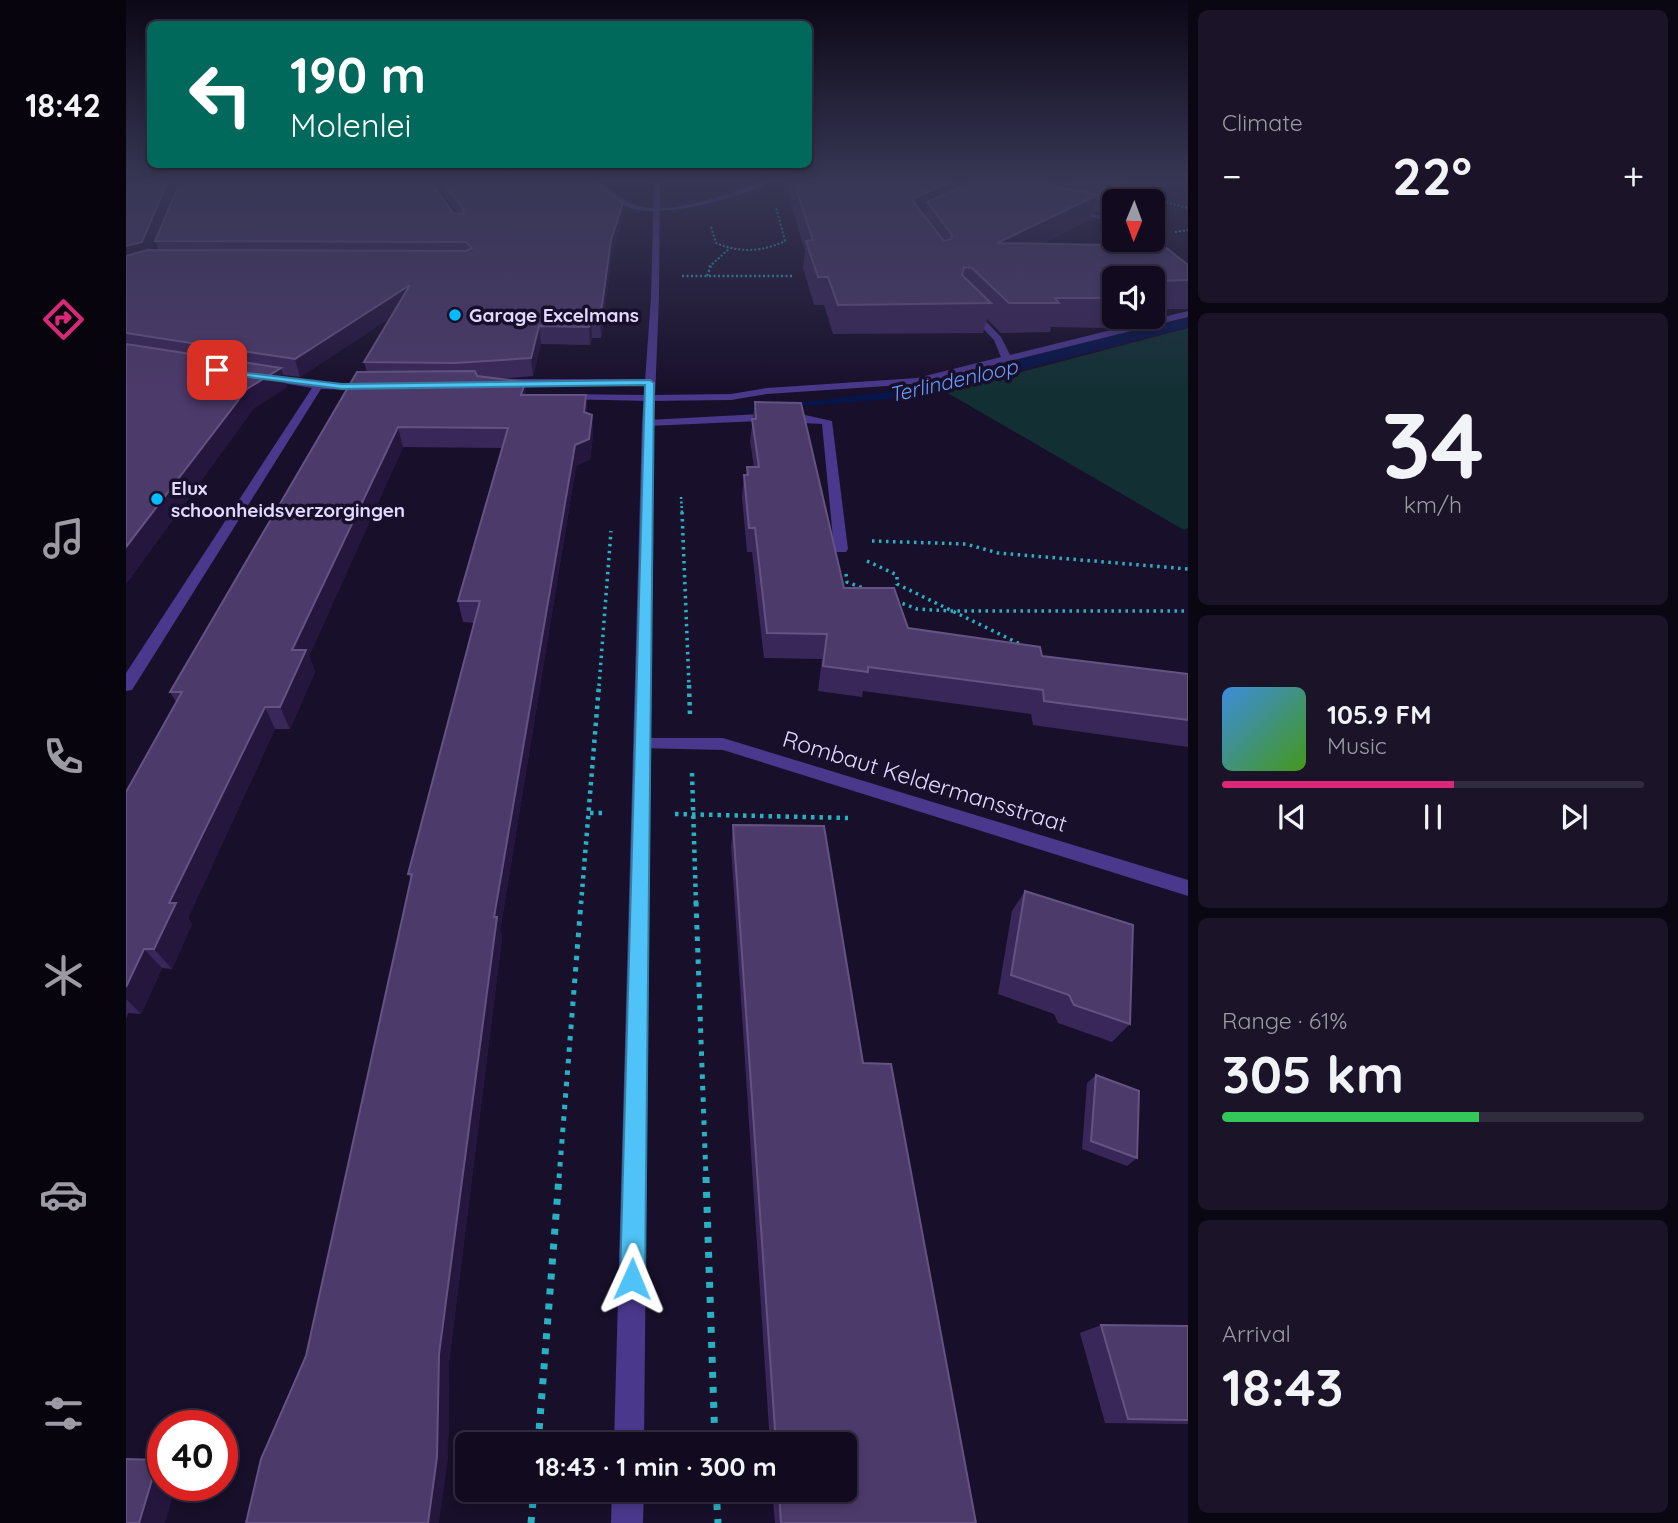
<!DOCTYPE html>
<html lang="en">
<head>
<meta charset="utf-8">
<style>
	:root { --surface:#120b20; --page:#1b1429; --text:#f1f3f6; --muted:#9c9ba5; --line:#312b3e; --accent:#db2777 }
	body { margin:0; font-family:Quicksand,sans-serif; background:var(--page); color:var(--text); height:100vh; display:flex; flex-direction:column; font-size:26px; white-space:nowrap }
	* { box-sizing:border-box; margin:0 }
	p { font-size:23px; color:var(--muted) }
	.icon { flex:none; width:38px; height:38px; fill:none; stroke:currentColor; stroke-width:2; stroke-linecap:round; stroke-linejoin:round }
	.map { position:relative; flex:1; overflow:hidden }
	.drawer { display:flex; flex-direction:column; gap:10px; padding:10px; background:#0a0612; width:490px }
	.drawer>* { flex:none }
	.banner { position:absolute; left:21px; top:21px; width:665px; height:147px; border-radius:10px; box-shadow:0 4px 10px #0003,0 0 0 2px var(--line); background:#00695c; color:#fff; overflow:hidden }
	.needle { width:46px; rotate:181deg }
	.buttons { position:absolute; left:976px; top:189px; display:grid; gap:14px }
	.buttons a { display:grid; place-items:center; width:63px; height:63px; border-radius:10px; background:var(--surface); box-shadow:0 4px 10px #0003,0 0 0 2px var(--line); font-size:35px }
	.speed { position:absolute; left:21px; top:1410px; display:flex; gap:14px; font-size:35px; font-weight:700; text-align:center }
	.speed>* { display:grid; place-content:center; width:91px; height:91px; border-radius:50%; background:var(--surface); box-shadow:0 4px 10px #0003,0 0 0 2px var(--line); line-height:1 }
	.speed .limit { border:10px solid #d22; background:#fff; color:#111 }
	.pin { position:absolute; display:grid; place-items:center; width:60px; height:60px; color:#fff; margin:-30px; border-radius:14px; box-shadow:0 4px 10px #0006 }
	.me { position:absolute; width:77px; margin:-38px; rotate:1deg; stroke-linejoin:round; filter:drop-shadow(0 0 5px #0008) }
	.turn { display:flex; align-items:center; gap:24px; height:147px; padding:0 28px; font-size:32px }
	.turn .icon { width:91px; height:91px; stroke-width:2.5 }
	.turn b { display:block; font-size:49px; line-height:60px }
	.big { font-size:52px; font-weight:700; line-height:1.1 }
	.drawer .tile { flex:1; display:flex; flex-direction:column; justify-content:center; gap:10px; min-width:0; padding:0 24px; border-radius:10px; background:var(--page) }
	.drawer .dial { align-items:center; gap:0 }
	.dial b { font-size:91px; line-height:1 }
	.song { display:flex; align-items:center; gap:21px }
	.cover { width:84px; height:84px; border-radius:10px; background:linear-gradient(135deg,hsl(210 70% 55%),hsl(100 70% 35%)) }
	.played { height:7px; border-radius:4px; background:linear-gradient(90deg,var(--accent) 55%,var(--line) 55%) }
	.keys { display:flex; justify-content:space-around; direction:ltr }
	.heat { display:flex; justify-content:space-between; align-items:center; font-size:38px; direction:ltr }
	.charge { height:10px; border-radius:5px; background:linear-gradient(90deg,#34c759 61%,var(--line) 0) }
	.trip { position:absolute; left:329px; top:1432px; width:402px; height:70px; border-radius:10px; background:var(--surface); box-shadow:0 4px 10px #0003,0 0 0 2px var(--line); font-weight:700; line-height:70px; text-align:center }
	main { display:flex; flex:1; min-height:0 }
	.menu { display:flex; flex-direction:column; width:126px; justify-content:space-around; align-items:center; background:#07040d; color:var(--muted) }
	.menu .icon { width:49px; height:49px }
	.menu .selected { color:var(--accent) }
	.menu b { font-size:32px; color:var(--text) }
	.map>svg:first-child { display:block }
	.green { fill:#123034 }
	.water { fill:#08154a }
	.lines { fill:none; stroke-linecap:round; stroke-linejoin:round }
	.path-far5 { stroke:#2ab1c1; stroke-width:2; stroke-dasharray:2 2; stroke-linecap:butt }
	.path-far4 { stroke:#2ab1c1; stroke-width:2.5; stroke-dasharray:2 2.5; stroke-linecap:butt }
	.path-far3 { stroke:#2ab1c1; stroke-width:3.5; stroke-dasharray:2.5 4.5; stroke-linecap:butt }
	.path-far2 { stroke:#2ab1c1; stroke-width:4.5; stroke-dasharray:3.5 5; stroke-linecap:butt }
	.path-far1 { stroke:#2ab1c1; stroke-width:5; stroke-dasharray:4.5 7; stroke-linecap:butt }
	.path { stroke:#2ab1c1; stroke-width:7; stroke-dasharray:6 9; stroke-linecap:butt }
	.service { fill:#49388b; fill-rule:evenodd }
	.minor { fill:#49388b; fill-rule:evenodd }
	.tertiary { fill:#49388b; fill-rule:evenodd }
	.wall { fill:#3a2759; fill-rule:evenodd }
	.shaded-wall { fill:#25163e }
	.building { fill:#4c3a6a; stroke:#645382; stroke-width:2 }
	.route { fill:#4fc3f7; stroke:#337fa1; stroke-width:2 }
	.poi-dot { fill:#04bcff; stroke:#180f2a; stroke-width:2.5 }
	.labels { text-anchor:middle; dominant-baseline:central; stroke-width:7; stroke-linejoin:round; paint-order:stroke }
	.far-poi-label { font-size:19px; font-weight:bold; fill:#e3d8ff; stroke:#180f2a; text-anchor:start }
	.far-water-label { font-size:21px; font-style:italic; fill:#669eff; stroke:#180f2a }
	.street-label { font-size:23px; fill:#e3d8ff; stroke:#180f2a }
</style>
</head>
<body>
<main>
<nav class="menu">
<b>18:42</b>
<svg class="icon selected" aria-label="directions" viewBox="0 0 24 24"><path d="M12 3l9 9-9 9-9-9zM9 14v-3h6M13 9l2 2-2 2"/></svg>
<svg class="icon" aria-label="music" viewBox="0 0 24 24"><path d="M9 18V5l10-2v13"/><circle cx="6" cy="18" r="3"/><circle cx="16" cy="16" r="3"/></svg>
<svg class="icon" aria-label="phone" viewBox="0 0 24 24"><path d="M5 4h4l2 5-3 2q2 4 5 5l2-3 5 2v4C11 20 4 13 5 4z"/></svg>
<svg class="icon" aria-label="climate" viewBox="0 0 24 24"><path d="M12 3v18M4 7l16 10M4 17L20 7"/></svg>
<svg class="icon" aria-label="car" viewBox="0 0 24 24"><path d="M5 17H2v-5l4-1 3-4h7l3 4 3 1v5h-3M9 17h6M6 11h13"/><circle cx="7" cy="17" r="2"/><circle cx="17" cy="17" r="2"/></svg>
<svg class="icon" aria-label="filters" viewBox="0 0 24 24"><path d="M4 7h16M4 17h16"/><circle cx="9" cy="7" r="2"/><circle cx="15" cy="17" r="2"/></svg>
</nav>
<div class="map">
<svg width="1062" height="1523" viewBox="0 0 1062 1523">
	<rect width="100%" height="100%" fill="#180f2a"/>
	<!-- green -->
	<path class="green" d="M 1062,328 L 1062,528 L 1058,530 L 820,392 Z"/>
	<!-- water -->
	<path class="water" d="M 1062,318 L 1062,327 L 816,390 L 766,399 L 579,414 L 801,387 L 874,370 L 895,357 Z"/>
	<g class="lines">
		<!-- path-far5 -->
		<g class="path-far5">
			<path d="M 1009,194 L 1062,208"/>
			<path d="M 585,227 L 590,243 C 613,253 636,252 659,241 L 650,207"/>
			<path d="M 1049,232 L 1062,230"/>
			<path d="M 583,267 L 604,248"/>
		</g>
		<!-- path-far4 -->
		<g class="path-far4">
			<path d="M 556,276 L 667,276"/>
			<path d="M 581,276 L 585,265"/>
			<path d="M 555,497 L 556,513"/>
		</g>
		<!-- path-far3 -->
		<g class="path-far3">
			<path d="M 556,512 L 563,686"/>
			<path d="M 746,541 L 840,544 L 872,553 L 1062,569"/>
			<path d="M 741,561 L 771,575 L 771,584 L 898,646"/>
			<path d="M 720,574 L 721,582 L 742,590"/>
			<path d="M 770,601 L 791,609 L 825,611 L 1062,611"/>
			<path d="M 473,686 L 485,531"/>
		</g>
		<!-- path-far2 -->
		<g class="path-far2">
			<path d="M 563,685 L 564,715"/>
			<path d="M 566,773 L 570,904"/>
			<path d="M 464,813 L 480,813"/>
			<path d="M 549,814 L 722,818"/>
			<path d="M 455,904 L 473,685"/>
		</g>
		<!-- path-far1 -->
		<g class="path-far1">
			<path d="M 570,902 L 580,1178"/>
			<path d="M 433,1178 L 455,902"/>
		</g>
		<!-- path -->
		<g class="path">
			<path d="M 580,1177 L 589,1444"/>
			<path d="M 412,1444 L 433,1177"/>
			<path d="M 590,1489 L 592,1523"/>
			<path d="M 405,1523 L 408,1489"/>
		</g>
		<!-- service -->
		<g class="service">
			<path d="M 943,208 L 989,219 L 989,223 L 941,211 Z"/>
			<path d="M 1011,240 L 1019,240 L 1062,274 L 1062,280 Z"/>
			<path d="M 841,308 L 847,308 L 875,337 L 884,355 L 1062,311 L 1062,317 L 791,384 L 641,394 L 605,400 L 524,401 L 519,398 L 524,395 L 605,394 L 641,388 L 791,378 L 875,357 L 868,340 L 841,312 Z"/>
			<path d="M 634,414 L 679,415 L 706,421 L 722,549 L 720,552 L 710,552 L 708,549 L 696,424 L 634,421 L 522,426 L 516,423 L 522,420 Z"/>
		</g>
		<!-- minor -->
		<g class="minor">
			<path d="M 463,180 C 478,179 493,200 509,205 C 547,217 605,192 641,180 L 649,180 C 620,197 546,216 513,210 C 493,207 477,193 463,180 Z"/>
			<path d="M 136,374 L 192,383 L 247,384 L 252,387 L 247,390 L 195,389 L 6,690 L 0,691 L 0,673 L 186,388 L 132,379 L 132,375 Z"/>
			<path d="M 524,379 L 529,382 L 528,384 L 377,385 L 372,382 L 377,379 Z"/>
			<path d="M 436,394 L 524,395 L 529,398 L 524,401 L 432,399 L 432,395 Z"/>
			<path d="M 518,738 L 597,738 L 1062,880 L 1062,896 L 597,750 L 512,748 L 509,744 L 512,740 Z"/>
		</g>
		<!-- tertiary -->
		<g class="tertiary">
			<path d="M 528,180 L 534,180 L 533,297 L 528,423 L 518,1444 L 488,1444 L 516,423 L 525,297 Z"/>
			<path d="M 486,1489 L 518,1489 L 517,1523 L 485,1523 Z"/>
		</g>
	</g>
	<!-- wall -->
	<g class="wall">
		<path d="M 0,180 L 332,214 L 308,180 L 464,180 L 497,218 L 486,256 L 475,338 L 466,338 L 464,345 L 415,344 L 407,376 L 373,379 L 399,382 L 400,395 L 460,395 L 461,413 L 466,415 L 467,435 L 464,459 L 450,466 L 374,931 L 376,937 L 323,1361 L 322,1459 L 180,1356 L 285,880 L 282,874 L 349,623 L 337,622 L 332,601 L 376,448 L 277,447 L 183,656 L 189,672 L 164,729 L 149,729 L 62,918 L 66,924 L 46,969 L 36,968 L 15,1014 L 2,1013 L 0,1019 L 0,792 L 50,702 L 44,692 L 241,372 L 238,362 L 265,317 L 174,377 L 157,375 L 161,387 L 128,408 L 0,584 ZM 51,189 L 29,241 L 33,251 L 25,250 L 46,197 L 43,190 Z"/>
		<path d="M 655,180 L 1031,180 L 1029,187 L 976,213 L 966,211 L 963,220 L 916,244 L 1062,265 L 1062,309 L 1027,309 L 1027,278 L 989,278 L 989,314 L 984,328 L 925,327 L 924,332 L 875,333 L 861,319 L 857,333 L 707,334 L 698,305 L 688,305 L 677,268 L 679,251 L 658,180 Z"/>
		<path d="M 629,402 L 718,588 L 782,628 L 916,656 L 1062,674 L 1062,747 L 907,725 L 905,714 L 737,691 L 736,697 L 692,691 L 696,659 L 638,658 L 626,552 L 621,552 L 616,498 L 618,475 L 620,475 L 621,467 L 628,467 L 624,441 Z"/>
		<path d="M 607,825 L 737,1063 L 850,1523 L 649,1523 L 646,1489 L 719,1489 L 719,1444 L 644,1444 L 605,847 Z"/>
		<path d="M 899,891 L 1004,1024 L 986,1042 L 932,1023 L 928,1014 L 872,994 L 886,911 Z"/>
		<path d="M 970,1075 L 1011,1158 L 1001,1166 L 956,1149 L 961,1083 Z"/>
		<path d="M 975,1325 L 1062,1326 L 1062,1424 L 979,1423 L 954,1333 Z"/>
	</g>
	<!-- shaded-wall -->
	<g class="shaded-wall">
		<path d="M 0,180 L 158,180 L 43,190 L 46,197 L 22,258 L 0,264 Z"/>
		<path d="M 830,180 L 846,180 L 842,196 L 801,202 L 798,216 L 783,223 L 788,198 Z"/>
		<path d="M 1004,180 L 1031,180 L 1029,187 L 1000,201 L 989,201 L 989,207 L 976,213 L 985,189 Z"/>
		<path d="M 972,195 L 963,220 L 864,270 L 871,243 Z"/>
		<path d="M 497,203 L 497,218 L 486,256 L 475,338 L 474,320 L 485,240 Z"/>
		<path d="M 284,285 L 287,302 L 174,377 L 169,359 Z"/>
		<path d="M 465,320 L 466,338 L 464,345 L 463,327 Z"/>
		<path d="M 413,326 L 415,344 L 407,376 L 405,358 Z"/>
		<path d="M 155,368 L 161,387 L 128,408 L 0,584 L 0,547 L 121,389 Z"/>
		<path d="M 399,382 L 401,401 L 395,395 Z"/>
		<path d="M 460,395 L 461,415 L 458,412 Z"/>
		<path d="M 466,415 L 467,435 L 464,459 L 450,466 L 374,931 L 376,937 L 323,1361 L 322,1459 L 313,1523 L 302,1523 L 313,1354 L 368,917 L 449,445 Z"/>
		<path d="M 272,427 L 277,447 L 183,656 L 189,672 L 164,729 L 154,707 L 166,650 Z"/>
		<path d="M 139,707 L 149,729 L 62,918 L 66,924 L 46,969 L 28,949 L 43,903 Z"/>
		<path d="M 18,949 L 36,968 L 15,1014 L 0,999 L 0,987 Z"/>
		<path d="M 32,1460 L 37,1460 L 37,1486 L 50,1486 L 39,1523 L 13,1523 Z"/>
	</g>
	<!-- building -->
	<g class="building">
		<path d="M 78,180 L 304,180 L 327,213 L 337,214 L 338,210 L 316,180 L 464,180 L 497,203 L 485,240 L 474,320 L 465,320 L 463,327 L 413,326 L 405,358 L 329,363 L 238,362 L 284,285 L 169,359 L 0,333 L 0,256 L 21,250 L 340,251 L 346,248 L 340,242 L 29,241 L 54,182 Z"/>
		<path d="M 667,180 L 830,180 L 788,198 L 787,201 L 818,241 L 825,239 L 826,235 L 801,202 L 853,180 L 898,180 L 972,195 L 871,243 L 1038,246 L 1062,265 L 1062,280 L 1027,281 L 1027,278 L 989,278 L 989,282 L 978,282 L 989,292 L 989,298 L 929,298 L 933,303 L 883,303 L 846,268 L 838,267 L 836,275 L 865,303 L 712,305 L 702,277 L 692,277 L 680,241 L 687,240 Z"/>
		<path d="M 941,180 L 1004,180 L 985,189 Z"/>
		<path d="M 41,183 L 16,242 L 0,246 L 0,186 Z"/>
		<path d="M 0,344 L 155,368 L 121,389 L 0,547 Z"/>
		<path d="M 349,371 L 351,376 L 399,382 L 395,395 L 460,395 L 458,412 L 466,415 L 463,439 L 449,445 L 368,917 L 371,917 L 313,1354 L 311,1457 L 302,1523 L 120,1523 L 135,1459 L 180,1356 L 286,874 L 282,874 L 354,601 L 332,601 L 382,428 L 272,427 L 166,650 L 180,650 L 154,707 L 139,707 L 43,903 L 50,903 L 28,949 L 18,949 L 0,987 L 0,792 L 56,692 L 44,692 L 231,372 Z"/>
		<path d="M 629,402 L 675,403 L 718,588 L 768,588 L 782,628 L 914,647 L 916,656 L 1062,674 L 1062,720 L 918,701 L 917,690 L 742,667 L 742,672 L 697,666 L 701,634 L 641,633 L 629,528 L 623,528 L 618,475 L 622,475 L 621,467 L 633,467 L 626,419 L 630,419 Z"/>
		<path d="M 607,825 L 698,826 L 737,1063 L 765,1064 L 850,1523 L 655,1523 L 653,1489 L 719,1489 L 719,1444 L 650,1444 Z"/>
		<path d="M 899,891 L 1007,925 L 1004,1024 L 948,1005 L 943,995 L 885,975 Z"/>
		<path d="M 970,1075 L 1013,1091 L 1011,1158 L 965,1141 Z"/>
		<path d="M 975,1325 L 1062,1326 L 1062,1420 L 1002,1419 Z"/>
		<path d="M 0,1459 L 32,1460 L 13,1523 L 0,1523 Z"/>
	</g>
	<!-- sky -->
	<linearGradient id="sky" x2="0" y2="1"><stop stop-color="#0d0817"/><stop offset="0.46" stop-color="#373755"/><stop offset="1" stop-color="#373755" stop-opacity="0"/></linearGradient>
	<rect width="1062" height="393" fill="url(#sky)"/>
	<!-- route -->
	<path class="route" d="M 88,369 L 216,384 L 524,380 L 528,383 L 519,1279 L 515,1288 L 506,1292 L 497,1288 L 494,1279 L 519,385 L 216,389 L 91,373 Z"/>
	<!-- markers -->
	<g class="poi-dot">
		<circle cx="329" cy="315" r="7"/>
		<circle cx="31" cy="499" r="7"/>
	</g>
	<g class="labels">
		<!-- far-poi labels -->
		<g class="far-poi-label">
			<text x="343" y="315">Garage Excelmans</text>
			<text x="45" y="488">Elux<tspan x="45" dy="22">schoonheidsverzorgingen</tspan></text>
		</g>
		<!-- far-water labels -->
		<g class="far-water-label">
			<text transform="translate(827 380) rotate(-13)">Terlindenloop</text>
		</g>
		<!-- street labels -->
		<g class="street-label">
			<text transform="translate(799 781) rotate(17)">Rombaut Keldermansstraat</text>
		</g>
	</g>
</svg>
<div class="buttons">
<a><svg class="needle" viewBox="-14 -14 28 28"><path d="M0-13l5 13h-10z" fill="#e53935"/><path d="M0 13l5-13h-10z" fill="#9c9ba5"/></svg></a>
<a><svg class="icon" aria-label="sound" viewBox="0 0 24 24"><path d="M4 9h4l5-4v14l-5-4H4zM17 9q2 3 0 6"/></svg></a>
</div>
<div class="speed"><div class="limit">40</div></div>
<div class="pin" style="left:91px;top:370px;background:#d93025"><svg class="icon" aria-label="arrive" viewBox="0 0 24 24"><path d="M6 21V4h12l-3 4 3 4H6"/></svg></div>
<svg class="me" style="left:506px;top:1279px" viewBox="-20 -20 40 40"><path d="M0-17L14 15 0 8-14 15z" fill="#4fc3f7" stroke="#fff" stroke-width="4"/></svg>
<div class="trip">18:43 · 1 min · 300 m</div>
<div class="banner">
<div class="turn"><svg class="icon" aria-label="left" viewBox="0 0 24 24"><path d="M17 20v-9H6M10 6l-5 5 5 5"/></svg><div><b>190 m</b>Molenlei</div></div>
</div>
</div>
<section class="drawer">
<div class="tile"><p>Climate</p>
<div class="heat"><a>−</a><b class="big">22°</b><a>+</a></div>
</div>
<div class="tile dial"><b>34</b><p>km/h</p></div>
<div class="tile">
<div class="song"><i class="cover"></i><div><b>105.9 FM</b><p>Music</p></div></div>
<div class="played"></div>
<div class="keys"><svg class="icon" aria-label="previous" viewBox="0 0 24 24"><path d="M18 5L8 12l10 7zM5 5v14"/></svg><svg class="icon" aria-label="pause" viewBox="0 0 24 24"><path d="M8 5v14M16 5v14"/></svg><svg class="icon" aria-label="next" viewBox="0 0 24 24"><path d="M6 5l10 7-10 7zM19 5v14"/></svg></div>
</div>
<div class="tile"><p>Range · 61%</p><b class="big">305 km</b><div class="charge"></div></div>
<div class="tile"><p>Arrival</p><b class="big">18:43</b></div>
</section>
</main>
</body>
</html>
